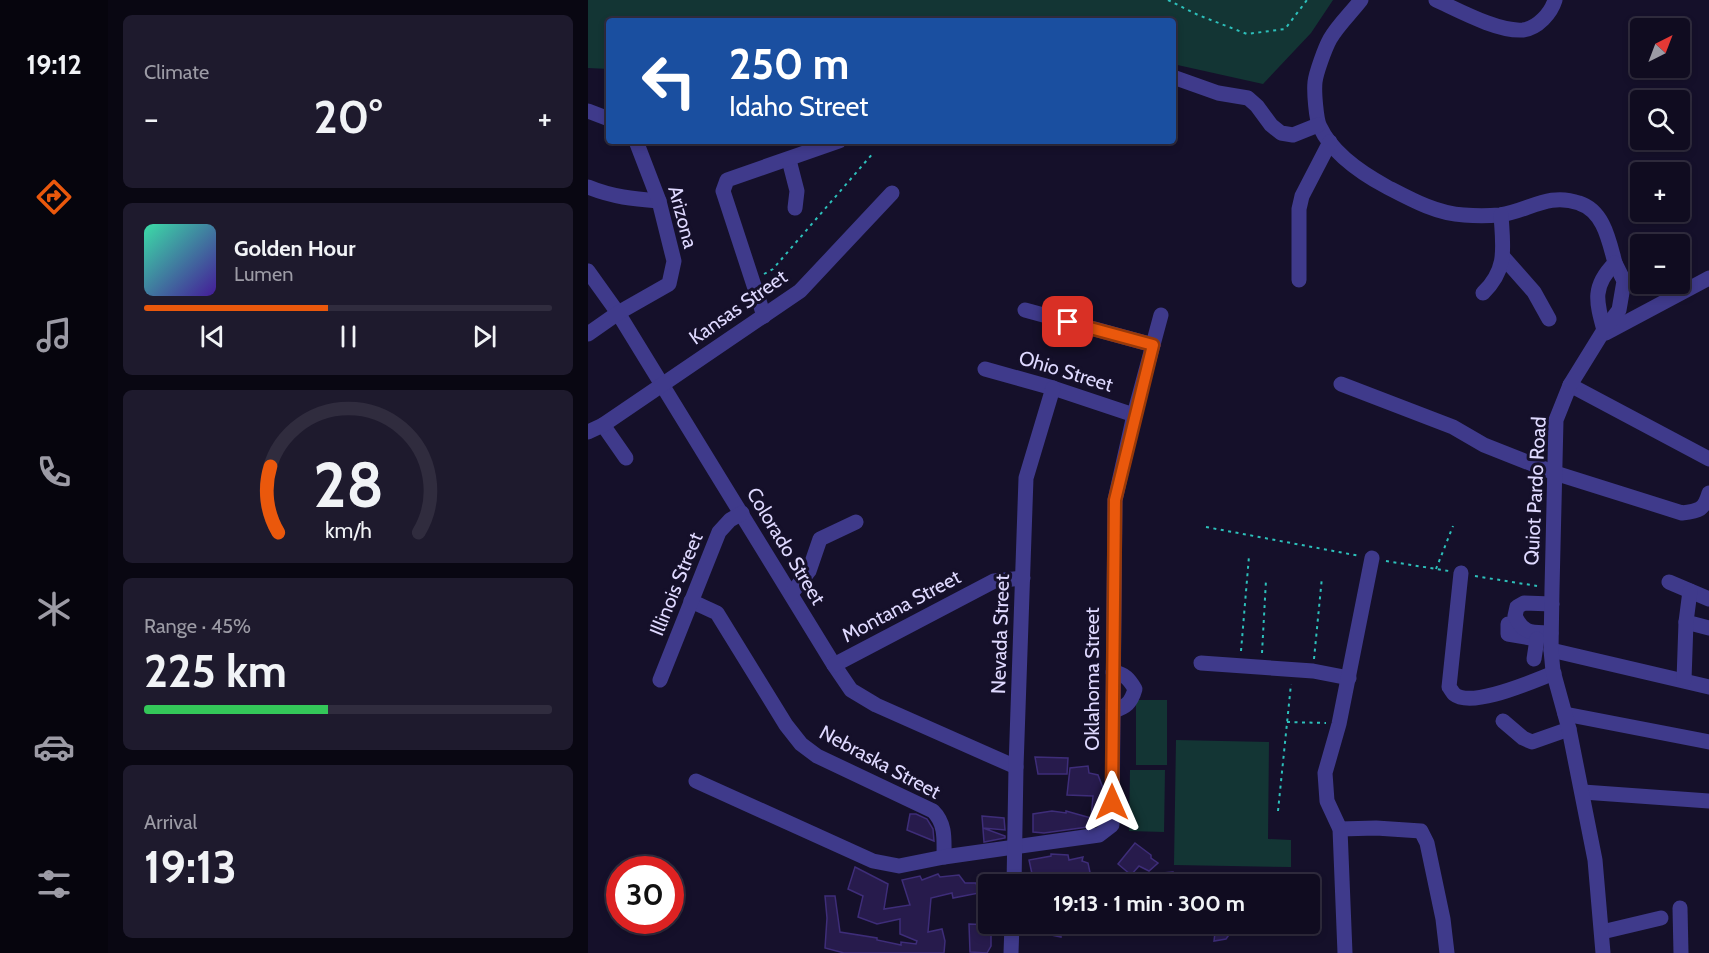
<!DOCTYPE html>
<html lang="en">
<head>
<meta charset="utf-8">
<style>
	:root { --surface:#100c20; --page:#1e1a2d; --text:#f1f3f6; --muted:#9c9ba5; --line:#302c3e; --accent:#ea580c }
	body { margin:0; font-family:Cabin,sans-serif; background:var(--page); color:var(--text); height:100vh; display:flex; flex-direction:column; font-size:22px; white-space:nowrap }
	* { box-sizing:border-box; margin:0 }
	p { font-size:20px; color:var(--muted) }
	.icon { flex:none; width:33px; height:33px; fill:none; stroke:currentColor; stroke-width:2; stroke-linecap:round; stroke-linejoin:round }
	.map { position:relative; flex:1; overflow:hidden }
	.drawer { display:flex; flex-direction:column; gap:15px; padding:15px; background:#090712; width:480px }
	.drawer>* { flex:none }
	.top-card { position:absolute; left:18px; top:18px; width:570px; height:126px; border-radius:6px; box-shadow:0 3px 9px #0003,0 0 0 2px var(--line); background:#1a4fa0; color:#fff; overflow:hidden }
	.needle { width:39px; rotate:42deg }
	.tools { position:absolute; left:1042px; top:18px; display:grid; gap:12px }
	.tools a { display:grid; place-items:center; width:60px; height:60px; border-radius:6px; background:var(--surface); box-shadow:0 3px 9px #0003,0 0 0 2px var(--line); font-size:30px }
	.speed { position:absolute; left:18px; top:856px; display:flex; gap:12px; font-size:30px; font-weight:700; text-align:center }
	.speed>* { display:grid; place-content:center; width:78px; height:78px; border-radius:50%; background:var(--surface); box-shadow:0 3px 9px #0003,0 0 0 2px var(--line); line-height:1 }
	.speed .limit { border:9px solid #d22; background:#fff; color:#111 }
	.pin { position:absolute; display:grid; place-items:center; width:51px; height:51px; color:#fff; margin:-26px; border-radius:12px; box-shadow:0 3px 9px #0006 }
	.me { position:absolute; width:66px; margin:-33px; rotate:0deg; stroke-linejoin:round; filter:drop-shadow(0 0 4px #0008) }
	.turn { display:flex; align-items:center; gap:21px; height:126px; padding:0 24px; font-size:27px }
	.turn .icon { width:78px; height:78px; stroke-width:2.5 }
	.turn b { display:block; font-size:42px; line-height:51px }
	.big { font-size:45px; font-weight:800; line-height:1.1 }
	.drawer .card { flex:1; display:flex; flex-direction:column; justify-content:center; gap:9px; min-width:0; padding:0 21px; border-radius:9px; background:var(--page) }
	.drawer .dial { align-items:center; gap:0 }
	.dial svg { height:156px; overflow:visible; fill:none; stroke:var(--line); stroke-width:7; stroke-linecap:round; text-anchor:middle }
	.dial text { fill:var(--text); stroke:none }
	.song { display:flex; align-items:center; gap:18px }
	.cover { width:72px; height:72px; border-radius:9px; background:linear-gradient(135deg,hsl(160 70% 55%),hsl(260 70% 35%)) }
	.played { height:6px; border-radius:3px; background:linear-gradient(90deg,var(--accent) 45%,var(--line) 45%) }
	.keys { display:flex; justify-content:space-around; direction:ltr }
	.heat { display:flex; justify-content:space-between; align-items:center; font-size:33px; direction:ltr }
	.charge { height:9px; border-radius:4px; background:linear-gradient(90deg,#34c759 45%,var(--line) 0) }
	.trip { position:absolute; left:390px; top:874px; width:342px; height:60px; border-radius:6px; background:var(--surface); box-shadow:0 3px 9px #0003,0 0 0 2px var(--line); font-weight:800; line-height:60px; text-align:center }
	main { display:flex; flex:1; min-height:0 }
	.dock { display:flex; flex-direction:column; width:108px; justify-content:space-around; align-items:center; background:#06050d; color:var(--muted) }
	.dock .icon { width:42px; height:42px }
	.dock .selected { color:var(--accent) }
	.dock b { font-size:27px; color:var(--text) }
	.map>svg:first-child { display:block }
	.green { fill:#133534 }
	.building { fill:#271b4c; stroke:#3e2d79; stroke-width:1.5 }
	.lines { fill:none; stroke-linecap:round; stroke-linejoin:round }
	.path { stroke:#2dc0bb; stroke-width:2; stroke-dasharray:3 4.5; stroke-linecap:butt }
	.minor { stroke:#3f3a8b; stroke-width:15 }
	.route-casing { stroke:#983908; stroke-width:15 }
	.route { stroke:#ea580c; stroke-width:10 }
	.labels { text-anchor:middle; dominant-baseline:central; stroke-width:6; stroke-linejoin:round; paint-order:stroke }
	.street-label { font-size:20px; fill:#dfd9ff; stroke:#15102a }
</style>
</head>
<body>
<main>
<nav class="dock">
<b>19:12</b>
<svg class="icon selected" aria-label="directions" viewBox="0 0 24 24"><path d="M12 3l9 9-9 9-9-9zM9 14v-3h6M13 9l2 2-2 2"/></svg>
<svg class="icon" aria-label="music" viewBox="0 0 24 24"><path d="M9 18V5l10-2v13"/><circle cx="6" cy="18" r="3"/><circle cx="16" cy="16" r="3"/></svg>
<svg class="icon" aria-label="phone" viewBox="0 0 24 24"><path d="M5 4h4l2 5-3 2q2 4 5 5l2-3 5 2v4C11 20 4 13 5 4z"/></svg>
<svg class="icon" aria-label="climate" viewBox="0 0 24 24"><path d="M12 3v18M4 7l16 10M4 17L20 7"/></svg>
<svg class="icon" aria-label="car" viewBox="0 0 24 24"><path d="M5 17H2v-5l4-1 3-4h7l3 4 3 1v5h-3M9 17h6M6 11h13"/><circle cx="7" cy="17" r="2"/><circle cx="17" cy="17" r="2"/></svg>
<svg class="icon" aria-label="filters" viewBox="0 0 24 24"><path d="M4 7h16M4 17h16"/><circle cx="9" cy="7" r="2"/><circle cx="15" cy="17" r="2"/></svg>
</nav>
<section class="drawer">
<div class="card"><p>Climate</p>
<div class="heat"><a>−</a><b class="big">20°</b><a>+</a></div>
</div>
<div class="card">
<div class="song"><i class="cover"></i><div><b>Golden Hour</b><p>Lumen</p></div></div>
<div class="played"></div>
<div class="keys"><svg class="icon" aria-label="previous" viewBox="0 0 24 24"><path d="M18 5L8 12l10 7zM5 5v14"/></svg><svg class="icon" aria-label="pause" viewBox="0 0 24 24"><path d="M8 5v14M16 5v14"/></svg><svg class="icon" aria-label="next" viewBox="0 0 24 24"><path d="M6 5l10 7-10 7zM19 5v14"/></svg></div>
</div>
<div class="card dial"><svg viewBox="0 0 100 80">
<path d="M14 69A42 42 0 1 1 86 69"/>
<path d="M14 69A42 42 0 0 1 10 35" stroke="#ea580c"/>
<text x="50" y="56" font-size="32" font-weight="700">28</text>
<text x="50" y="72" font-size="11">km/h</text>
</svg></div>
<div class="card"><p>Range · 45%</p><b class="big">225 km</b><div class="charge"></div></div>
<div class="card"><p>Arrival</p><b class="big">19:13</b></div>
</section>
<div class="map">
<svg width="1121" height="953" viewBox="0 0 1121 953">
	<rect width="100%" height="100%" fill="#15102a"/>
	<!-- green -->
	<g class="green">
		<path d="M 0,0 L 745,0 L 723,33 L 675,84 L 585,64 L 585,21 L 21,21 L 21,69 L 0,68 Z"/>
		<rect x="548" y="700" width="31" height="65"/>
		<path d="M 588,740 L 681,742 L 680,839 L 703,840 L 703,867 L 586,865 Z"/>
		<path d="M 542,770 L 577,770 L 576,832 L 541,831 Z"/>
	</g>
	<!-- building -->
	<g class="building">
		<path d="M 447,757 L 480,758 L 479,774 L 450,774 Z"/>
		<path d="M 500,766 L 501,773 L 510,775 L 515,788 L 514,798 L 509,813 L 514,813 L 514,820 L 507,826 L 456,833 L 445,832 L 445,814 L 464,811 L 478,813 L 478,811 L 503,818 L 505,796 L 479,795 L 482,768 Z"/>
		<path d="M 322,814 L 328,814 L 339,819 L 345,829 L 346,841 L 319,830 Z"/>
		<path d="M 394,816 L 416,818 L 417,830 L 395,828 L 417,836 L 417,838 L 396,842 Z"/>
		<path d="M 547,843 L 563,855 L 563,858 L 570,863 L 561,871 L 551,866 L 543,875 L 530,864 Z"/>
		<path d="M 463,854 L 480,855 L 481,860 L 495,857 L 494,861 L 500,863 L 503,877 L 481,881 L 463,881 L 463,884 L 446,883 L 441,860 L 463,856 Z"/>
		<path d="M 267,867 L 300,884 L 296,909 L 322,905 L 314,880 L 332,876 L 334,880 L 350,874 L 352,877 L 371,875 L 377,883 L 388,883 L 391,893 L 365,898 L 364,893 L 343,898 L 340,932 L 354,929 L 357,941 L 356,953 L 256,953 L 237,948 L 239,918 L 237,896 L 247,896 L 252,932 L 289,938 L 289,940 L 313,945 L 313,942 L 328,944 L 329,941 L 312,934 L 312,919 L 289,924 L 270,917 L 275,896 L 260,889 Z"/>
		<path d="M 585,872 L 586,885 L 564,885 L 563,874 Z"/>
		<path d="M 381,924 L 403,925 L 403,946 L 399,953 L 382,952 Z"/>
		<path d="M 434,924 L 474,924 L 473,937 L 434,929 Z"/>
		<path d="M 628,924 L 639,924 L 643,927 L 643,932 L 638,939 L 626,941 Z"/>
	</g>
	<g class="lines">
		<!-- path -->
		<g class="path">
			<path d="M 580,0 L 610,15 L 659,34 L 697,29 L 719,0"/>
			<path d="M 176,274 L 185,269 L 286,152"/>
			<path d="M 618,527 L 772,556"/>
			<path d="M 798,561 L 861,571"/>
			<path d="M 848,569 L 865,526"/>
			<path d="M 887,576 L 949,586"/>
			<path d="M 653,651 L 661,556"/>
			<path d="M 674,653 L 678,580"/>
			<path d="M 726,659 L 734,577"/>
			<path d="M 699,722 L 738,723"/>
			<path d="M 690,811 L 703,684"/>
		</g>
		<!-- minor -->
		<g class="minor">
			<path d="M 773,0 C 763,13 750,25 742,39 C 737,48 728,73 727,82 C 726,91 728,120 732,127 C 744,153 775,174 799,187 C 822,199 849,214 876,215 C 887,216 900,216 912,215 C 941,211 960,192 991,203 C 1016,211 1021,241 1027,263 C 1004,286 1008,301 1016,330"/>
			<path d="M 848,0 C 870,10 910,32 935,30 C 950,28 963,13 967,0"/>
			<path d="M 585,77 L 630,93 L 660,98 L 669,106 L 683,125 L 693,133 L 705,135 L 730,125"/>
			<path d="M 0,111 L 21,119"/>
			<path d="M 201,160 L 209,191 L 207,208"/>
			<path d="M 0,187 C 24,197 46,199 71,201"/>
			<path d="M 916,258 L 946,292 L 961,319"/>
			<path d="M 0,271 L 30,313 L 246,665 L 263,690 L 288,705 L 428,767"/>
			<path d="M 711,280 L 711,209 L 714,196 L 742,142"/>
			<path d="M 895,293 C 920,269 915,247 913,215"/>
			<path d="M 437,310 L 565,345"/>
			<path d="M 176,316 L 135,191 L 139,180 L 251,141"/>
			<path d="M 1018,333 L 1121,278"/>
			<path d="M 0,334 L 30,313 L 81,284 L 86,261 L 71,201 L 48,141"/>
			<path d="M 397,369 L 465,388 L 546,415"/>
			<path d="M 753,384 L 865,427 L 896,445 L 967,473 L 1094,513 C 1111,511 1116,510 1121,493"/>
			<path d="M 982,385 L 1121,459"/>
			<path d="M 15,425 L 38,458"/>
			<path d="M 0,432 L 15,425 L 212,291 L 304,193"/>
			<path d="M 873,573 L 861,687 C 862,688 865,693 866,694 C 884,709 947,680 966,673"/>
			<path d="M 1081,582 L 1121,599"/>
			<path d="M 203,594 L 221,571 L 232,539 L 268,522"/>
			<path d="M 103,601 L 129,613 L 198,725 L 213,744 L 229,756 L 345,811 C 358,824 356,840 356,857"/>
			<path d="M 1098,622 L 1121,628"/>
			<path d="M 920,624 L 920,634 L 943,638"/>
			<path d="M 963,633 C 944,632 936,635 927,616 L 929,607 L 936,603 L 964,604"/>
			<path d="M 963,650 L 1121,687"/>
			<path d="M 946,659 L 949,639"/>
			<path d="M 613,663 L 725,671 L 761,678"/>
			<path d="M 246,665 L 406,581 L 435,578"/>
			<path d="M 72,680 L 131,532 L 142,520 L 154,513"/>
			<path d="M 1096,680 L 1098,622 L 1102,591"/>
			<path d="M 525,711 C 538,707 543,703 547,689 C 541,679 537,674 525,672"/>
			<path d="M 977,714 L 1121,742"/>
			<path d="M 915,721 L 935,738 L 944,742 L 981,729"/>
			<path d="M 108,781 L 285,861 L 311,866 L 356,857 L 511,835 L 524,825 L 527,500 L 546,415 L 573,315"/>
			<path d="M 995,792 L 1121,801"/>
			<path d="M 752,829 L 788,828 L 833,831 L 839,843 L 855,919 L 859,953"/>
			<path d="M 426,885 L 428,767 L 438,478 L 465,388"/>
			<path d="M 1092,908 L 1093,953"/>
			<path d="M 1014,932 L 1073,918"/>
			<path d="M 423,953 L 424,924"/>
			<path d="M 757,953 L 752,829 L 739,801 L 737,773 L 751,724 L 784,558"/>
			<path d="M 1015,953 L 1007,860 L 981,729 L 965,671 L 963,650 L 964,589 L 968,420 L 982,385 L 1016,330 L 1031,310 L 1036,281 L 1027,263"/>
		</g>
	</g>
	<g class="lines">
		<defs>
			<path id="route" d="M 480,322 L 565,345 L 527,500 L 524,802"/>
		</defs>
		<!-- route casing -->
		<use href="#route" class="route-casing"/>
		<!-- route -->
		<use href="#route" class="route"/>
	</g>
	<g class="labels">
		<!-- street labels -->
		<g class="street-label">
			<text transform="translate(95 217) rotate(75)">Arizona</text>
			<text transform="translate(150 307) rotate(-35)">Kansas Street</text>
			<text transform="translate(478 371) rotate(17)">Ohio Street</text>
			<text transform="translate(947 491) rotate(-87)">Quiot Pardo Road</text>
			<text transform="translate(198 546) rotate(59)">Colorado Street</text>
			<text transform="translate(88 584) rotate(-68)">Illinois Street</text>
			<text transform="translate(313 606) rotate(-28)">Montana Street</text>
			<text transform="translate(412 634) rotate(-88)">Nevada Street</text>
			<text transform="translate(504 679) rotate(-90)">Oklahoma Street</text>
			<text transform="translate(292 762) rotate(28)">Nebraska Street</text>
		</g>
	</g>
</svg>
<div class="tools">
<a><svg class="needle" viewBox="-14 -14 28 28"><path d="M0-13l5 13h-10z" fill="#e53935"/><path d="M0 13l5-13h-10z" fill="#9c9ba5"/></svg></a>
<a><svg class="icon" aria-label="search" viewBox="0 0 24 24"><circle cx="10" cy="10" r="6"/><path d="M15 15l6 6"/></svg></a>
<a>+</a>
<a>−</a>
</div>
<div class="speed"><div class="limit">30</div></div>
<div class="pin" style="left:480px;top:322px;background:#d93025"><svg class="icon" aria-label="arrive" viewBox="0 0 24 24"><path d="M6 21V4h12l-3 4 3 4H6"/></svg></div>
<svg class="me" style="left:524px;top:802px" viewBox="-20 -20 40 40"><path d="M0-17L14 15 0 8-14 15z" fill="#ea580c" stroke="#fff" stroke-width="4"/></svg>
<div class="trip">19:13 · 1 min · 300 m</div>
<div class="top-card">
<div class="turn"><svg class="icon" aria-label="left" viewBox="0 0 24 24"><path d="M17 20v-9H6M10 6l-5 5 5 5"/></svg><div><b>250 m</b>Idaho Street</div></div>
</div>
</div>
</main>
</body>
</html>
